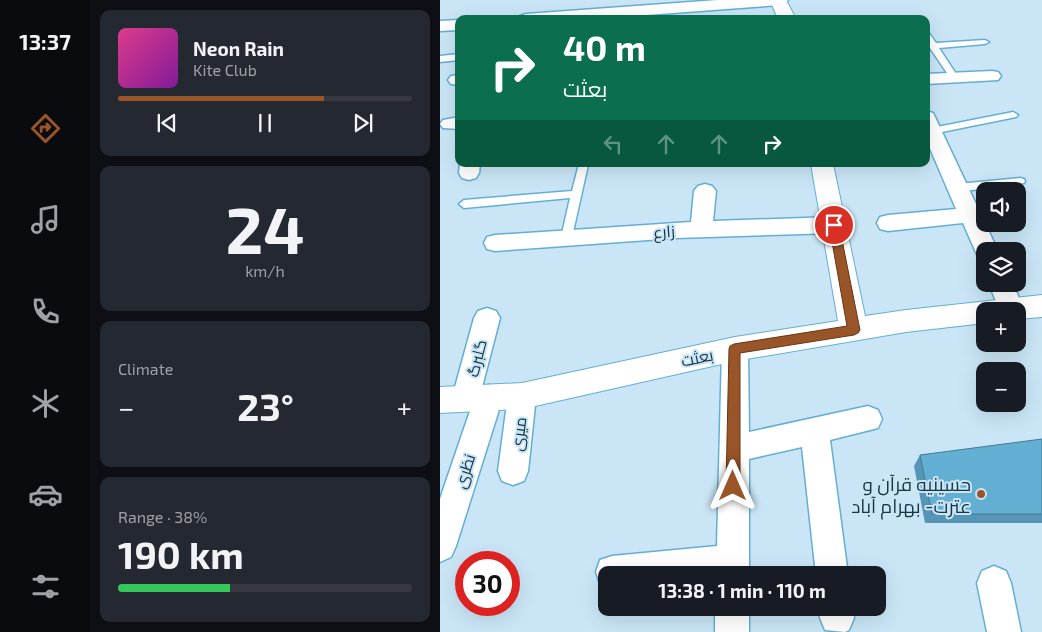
<!DOCTYPE html>
<html lang="en">
<head>
<meta charset="utf-8">
<style>
	:root { --surface:#171b24; --page:#242831; --text:#f1f3f6; --muted:#9ea1a6; --line:#363941; --accent:#995528 }
	body { margin:0; font-family:"Exo 2",Cairo,sans-serif; background:var(--page); color:var(--text); height:100vh; display:flex; flex-direction:column; font-size:19px; white-space:nowrap }
	* { box-sizing:border-box; margin:0 }
	p { font-size:16px; color:var(--muted) }
	.icon { flex:none; width:28px; height:28px; fill:none; stroke:currentColor; stroke-width:2; stroke-linecap:round; stroke-linejoin:round }
	.map { position:relative; flex:1; overflow:hidden }
	.sheet { display:flex; flex-direction:column; gap:10px; padding:10px; background:#0d0f14; width:350px }
	.sheet>* { flex:none }
	.hud { position:absolute; left:15px; top:15px; width:475px; height:152px; border-radius:10px; box-shadow:0 5px 20px #0002; background:#0b6e4f; color:#fff; overflow:hidden }
	.fabs { position:absolute; left:536px; top:182px; display:grid; gap:10px }
	.fabs a { display:grid; place-items:center; width:50px; height:50px; border-radius:10px; background:var(--surface); box-shadow:0 5px 20px #0002; font-size:25px }
	.speed { position:absolute; left:15px; top:551px; display:flex; gap:10px; font-size:25px; font-weight:700; text-align:center }
	.speed>* { display:grid; place-content:center; width:65px; height:65px; border-radius:50%; background:var(--surface); box-shadow:0 5px 20px #0002; line-height:1 }
	.speed .limit { border:8px solid #d22; background:#fff; color:#111 }
	.pin { position:absolute; display:grid; place-items:center; width:42px; height:42px; color:#fff; margin:-21px; border:2px solid #fff; border-radius:50%; box-shadow:0 1px 5px #0007 }
	.me { position:absolute; width:55px; margin:-28px; rotate:0deg; stroke-linejoin:round; filter:drop-shadow(0 0 4px #0008) }
	.turn { display:flex; align-items:center; gap:18px; height:105px; padding:0 25px; font-size:22px }
	.turn .icon { width:65px; height:65px; stroke-width:2.5 }
	.turn b { display:block; font-size:35px; line-height:42px }
	.lanes { display:flex; align-items:center; height:48px; padding:0 25px; background:#0003; justify-content:center; gap:25px; direction:ltr }
	.lanes .off { opacity:.35 }
	.big { font-size:38px; font-weight:700; line-height:1.1 }
	.sheet .card { flex:1; display:flex; flex-direction:column; justify-content:center; gap:8px; min-width:0; padding:0 18px; border-radius:10px; background:var(--page) }
	.sheet .dial { align-items:center; gap:0 }
	.dial b { font-size:65px; line-height:1 }
	.song { display:flex; align-items:center; gap:15px }
	.cover { width:60px; height:60px; border-radius:8px; background:linear-gradient(135deg,hsl(330 70% 55%),hsl(290 70% 35%)) }
	.played { height:5px; border-radius:2px; background:linear-gradient(90deg,var(--accent) 70%,var(--line) 70%) }
	.keys { display:flex; justify-content:space-around; direction:ltr }
	.heat { display:flex; justify-content:space-between; align-items:center; font-size:28px; direction:ltr }
	.charge { height:8px; border-radius:4px; background:linear-gradient(90deg,#34c759 38%,var(--line) 0) }
	.trip { position:absolute; left:158px; top:566px; width:288px; height:50px; border-radius:10px; background:var(--surface); box-shadow:0 5px 20px #0002; font-weight:700; line-height:50px; text-align:center }
	main { display:flex; flex:1; min-height:0 }
	.menu { display:flex; flex-direction:column; width:90px; justify-content:space-around; align-items:center; background:#090b0e; color:var(--muted) }
	.menu .icon { width:35px; height:35px }
	.menu .current { color:var(--accent) }
	.menu b { font-size:22px; color:var(--text) }
	.map>svg:first-child { display:block }
	.lines { fill:none; stroke-linecap:round; stroke-linejoin:round }
	.service-casing { stroke:#63afd3; stroke-width:3 }
	.minor-casing { stroke:#63afd3; stroke-width:3 }
	.tertiary-casing { stroke:#63afd3; stroke-width:2 }
	.service { fill:#fff; fill-rule:evenodd }
	.minor { fill:#fff; fill-rule:evenodd }
	.tertiary { fill:#fff; fill-rule:evenodd }
	.wall { fill:#5596b6 }
	.building { fill:#63afd4; stroke:#457a94 }
	.route { fill:#995528; stroke:#63371a }
	.poi-dot { fill:#995528; stroke:#cae6f6; stroke-width:2 }
	.labels { text-anchor:middle; dominant-baseline:central; stroke-width:4; stroke-linejoin:round; paint-order:stroke }
	.street-label { font-size:16px; fill:#163645; stroke:#cae6f6 }
	.near-poi-label { font-size:19px; fill:#163645; stroke:#cae6f6; text-anchor:end }
</style>
</head>
<body>
<main>
<nav class="menu">
<b>13:37</b>
<svg class="icon current" aria-label="directions" viewBox="0 0 24 24"><path d="M12 3l9 9-9 9-9-9zM9 14v-3h6M13 9l2 2-2 2"/></svg>
<svg class="icon" aria-label="music" viewBox="0 0 24 24"><path d="M9 18V5l10-2v13"/><circle cx="6" cy="18" r="3"/><circle cx="16" cy="16" r="3"/></svg>
<svg class="icon" aria-label="phone" viewBox="0 0 24 24"><path d="M5 4h4l2 5-3 2q2 4 5 5l2-3 5 2v4C11 20 4 13 5 4z"/></svg>
<svg class="icon" aria-label="climate" viewBox="0 0 24 24"><path d="M12 3v18M4 7l16 10M4 17L20 7"/></svg>
<svg class="icon" aria-label="car" viewBox="0 0 24 24"><path d="M5 17H2v-5l4-1 3-4h7l3 4 3 1v5h-3M9 17h6M6 11h13"/><circle cx="7" cy="17" r="2"/><circle cx="17" cy="17" r="2"/></svg>
<svg class="icon" aria-label="filters" viewBox="0 0 24 24"><path d="M4 7h16M4 17h16"/><circle cx="9" cy="7" r="2"/><circle cx="15" cy="17" r="2"/></svg>
</nav>
<section class="sheet">
<div class="card">
<div class="song"><i class="cover"></i><div><b>Neon Rain</b><p>Kite Club</p></div></div>
<div class="played"></div>
<div class="keys"><svg class="icon" aria-label="previous" viewBox="0 0 24 24"><path d="M18 5L8 12l10 7zM5 5v14"/></svg><svg class="icon" aria-label="pause" viewBox="0 0 24 24"><path d="M8 5v14M16 5v14"/></svg><svg class="icon" aria-label="next" viewBox="0 0 24 24"><path d="M6 5l10 7-10 7zM19 5v14"/></svg></div>
</div>
<div class="card dial"><b>24</b><p>km/h</p></div>
<div class="card"><p>Climate</p>
<div class="heat"><a>−</a><b class="big">23°</b><a>+</a></div>
</div>
<div class="card"><p>Range · 38%</p><b class="big">190 km</b><div class="charge"></div></div>
</section>
<div class="map">
<svg width="602" height="632" viewBox="0 0 602 632">
	<rect width="100%" height="100%" fill="#cae6f6"/>
	<g class="lines">
		<defs>
			<g id="service">
				<path d="M 486,33 L 489,33 L 496,43 L 545,40 L 549,42 L 545,44 L 499,48 L 518,77 L 514,80 L 511,79 L 486,42 Z"/>
				<path d="M 19,54 L 19,60 L 0,62 L 0,56 Z"/>
				<path d="M 573,112 L 578,115 L 576,117 L 492,134 L 487,131 L 492,128 Z"/>
				<path d="M 139,164 L 148,165 L 131,241 L 123,241 L 121,238 L 130,198 L 24,208 L 19,204 L 24,200 L 132,191 Z"/>
				<path d="M 580,178 L 584,179 L 585,181 L 584,183 L 518,192 L 513,188 L 518,184 Z"/>
			</g>
			<g id="minor">
				<path d="M 278,0 L 348,0 L 345,3 L 340,5 L 153,19 L 78,19 L 80,16 L 86,14 Z"/>
				<path d="M 19,20 L 19,30 L 0,31 L 0,21 Z"/>
				<path d="M 552,71 L 558,72 L 561,76 L 558,80 L 486,84 L 486,74 Z"/>
				<path d="M 19,75 L 19,85 L 11,84 L 8,80 L 11,76 Z"/>
				<path d="M 486,111 L 493,113 L 495,117 L 558,251 L 545,251 L 545,259 L 538,257 L 523,223 L 448,231 L 440,229 L 437,223 L 440,217 L 448,215 L 516,209 L 486,139 Z"/>
				<path d="M 19,117 L 19,129 L 3,128 L 0,124 L 3,120 Z"/>
				<path d="M 20,164 L 40,164 L 39,173 L 36,178 L 29,180 L 22,178 L 19,173 Z"/>
				<path d="M 265,184 L 272,186 L 276,191 L 273,221 L 394,217 L 402,219 L 405,225 L 402,231 L 394,233 L 236,238 L 55,251 L 47,249 L 44,243 L 47,237 L 55,235 L 251,222 L 254,191 L 258,186 Z"/>
				<path d="M 549,284 L 573,284 L 584,310 L 581,317 L 578,318 L 578,311 L 560,311 Z"/>
				<path d="M 47,308 L 56,311 L 60,318 L 42,387 L 49,385 L 59,388 L 63,397 L 16,546 L 11,557 L 0,562 L 0,499 L 31,408 L 26,410 L 16,407 L 12,398 L 34,318 L 38,311 Z"/>
				<path d="M 295,338 L 304,341 L 308,349 L 309,432 L 428,406 L 438,410 L 442,419 L 438,428 L 390,440 L 408,575 L 376,575 L 362,447 L 309,459 L 309,575 L 166,575 L 166,586 L 160,584 L 156,572 L 160,560 L 172,556 L 277,546 L 282,349 L 286,341 Z"/>
				<path d="M 82,384 L 92,387 L 96,396 L 88,471 L 84,481 L 73,485 L 62,481 L 58,471 L 68,396 L 72,387 Z"/>
				<path d="M 554,566 L 566,571 L 571,583 L 581,632 L 547,632 L 537,583 L 542,571 Z"/>
				<rect x="275" y="608" width="34" height="24"/>
				<path d="M 379,608 L 413,608 L 414,618 L 409,630 L 405,632 L 385,630 L 380,618 Z"/>
			</g>
			<g id="tertiary">
				<path d="M 330,0 L 346,0 L 356,19 L 338,19 Z"/>
				<path d="M 371,164 L 393,164 L 425,316 L 466,310 L 602,295 L 602,317 L 578,319 L 578,311 L 545,311 L 545,323 L 466,332 L 295,361 L 82,409 L 0,413 L 0,387 L 82,383 L 295,337 L 398,321 Z"/>
			</g>
		</defs>
		<!-- service casing -->
		<use href="#service" class="service-casing"/>
		<!-- minor casing -->
		<use href="#minor" class="minor-casing"/>
		<!-- tertiary casing -->
		<use href="#tertiary" class="tertiary-casing"/>
		<!-- service -->
		<use href="#service" class="service"/>
		<!-- minor -->
		<use href="#minor" class="minor"/>
		<!-- tertiary -->
		<use href="#tertiary" class="tertiary"/>
	</g>
	<!-- wall -->
	<path class="wall" d="M 602,439 L 602,523 L 485,523 L 474,466 L 480,455 Z"/>
	<!-- building -->
	<path class="building" d="M 602,439 L 602,514 L 492,514 L 480,455 Z"/>
	<!-- route -->
	<path class="route" d="M 394,221 L 399,225 L 420,330 L 418,333 L 414,335 L 300,353 L 300,486 L 298,491 L 293,493 L 288,491 L 286,486 L 289,349 L 290,346 L 294,344 L 407,326 L 389,225 Z"/>
	<!-- markers -->
	<circle class="poi-dot" cx="541" cy="494" r="5"/>
	<g class="labels">
		<!-- street labels -->
		<g class="street-label">
			<text transform="translate(224 231) rotate(-4)">زارع</text>
			<text transform="translate(257 357) rotate(-12)">بعثت</text>
			<text transform="translate(36 358) rotate(-76)">گلبرگ</text>
			<text transform="translate(78 434) rotate(-83)">میری</text>
			<text transform="translate(24 471) rotate(-72)">نظری</text>
		</g>
		<!-- near-poi labels -->
		<g class="near-poi-label">
			<text x="531" y="483">حسینیه قرآن و<tspan x="531" dy="22">عترت- بهرام آباد</tspan></text>
		</g>
	</g>
</svg>
<div class="fabs">
<a><svg class="icon" aria-label="sound" viewBox="0 0 24 24"><path d="M4 9h4l5-4v14l-5-4H4zM17 9q2 3 0 6"/></svg></a>
<a><svg class="icon" aria-label="layers" viewBox="0 0 24 24"><path d="M12 4l9 5-9 5-9-5zM3 14l9 5 9-5"/></svg></a>
<a>+</a>
<a>−</a>
</div>
<div class="speed"><div class="limit">30</div></div>
<div class="pin" style="left:394px;top:225px;background:#d93025"><svg class="icon" aria-label="arrive" viewBox="0 0 24 24"><path d="M6 21V4h12l-3 4 3 4H6"/></svg></div>
<svg class="me" style="left:293px;top:486px" viewBox="-20 -20 40 40"><path d="M0-17L14 15 0 8-14 15z" fill="#995528" stroke="#fff" stroke-width="4"/></svg>
<div class="trip">13:38 · 1 min · 110 m</div>
<div class="hud">
<div class="turn"><svg class="icon" aria-label="right" viewBox="0 0 24 24"><path d="M7 20v-9h11M14 6l5 5-5 5"/></svg><div><b>40 m</b>بعثت</div></div>
<div class="lanes"><svg class="icon off" aria-label="left" viewBox="0 0 24 24"><path d="M17 20v-9H6M10 6l-5 5 5 5"/></svg><svg class="icon off" aria-label="ahead" viewBox="0 0 24 24"><path d="M12 20V5M6 11l6-6 6 6"/></svg><svg class="icon off" aria-label="ahead" viewBox="0 0 24 24"><path d="M12 20V5M6 11l6-6 6 6"/></svg><svg class="icon" aria-label="right" viewBox="0 0 24 24"><path d="M7 20v-9h11M14 6l5 5-5 5"/></svg></div>
</div>
</div>
</main>
</body>
</html>
